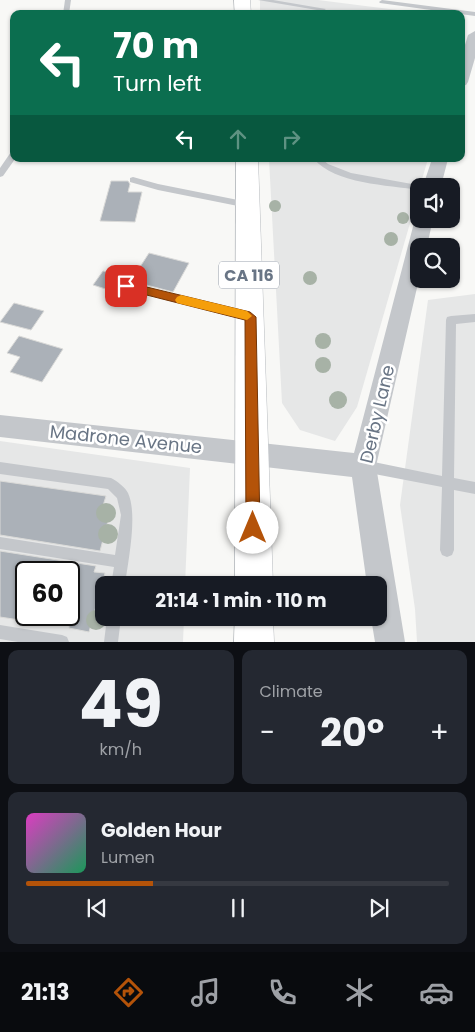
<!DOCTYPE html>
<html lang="en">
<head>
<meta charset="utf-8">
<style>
	:root { --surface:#171b24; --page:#242831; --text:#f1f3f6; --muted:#9ea1a6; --line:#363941; --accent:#b45309 }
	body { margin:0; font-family:Poppins,sans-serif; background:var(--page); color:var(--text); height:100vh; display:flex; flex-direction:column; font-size:19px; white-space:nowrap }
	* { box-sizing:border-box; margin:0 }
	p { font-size:16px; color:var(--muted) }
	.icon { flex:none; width:28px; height:28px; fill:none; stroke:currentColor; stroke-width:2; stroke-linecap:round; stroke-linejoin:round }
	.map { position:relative; height:642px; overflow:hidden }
	.panel { display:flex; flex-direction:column; gap:8px; padding:8px; background:#0d0f14; flex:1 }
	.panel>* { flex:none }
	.banner { position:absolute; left:10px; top:10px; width:455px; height:152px; border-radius:10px; box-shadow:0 1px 4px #0004; background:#0b6e4f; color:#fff; overflow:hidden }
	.fabs { position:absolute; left:410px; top:178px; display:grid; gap:10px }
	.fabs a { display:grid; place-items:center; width:50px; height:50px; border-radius:10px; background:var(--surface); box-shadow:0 1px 4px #0004; font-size:25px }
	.speed { position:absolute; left:15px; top:561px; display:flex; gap:10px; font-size:25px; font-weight:700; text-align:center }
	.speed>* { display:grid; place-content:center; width:65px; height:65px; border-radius:50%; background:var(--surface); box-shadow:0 1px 4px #0004; line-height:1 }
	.speed .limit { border:2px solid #111; border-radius:8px; background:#fff; color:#111 }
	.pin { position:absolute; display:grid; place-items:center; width:42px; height:42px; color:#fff; margin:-21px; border-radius:10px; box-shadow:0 2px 8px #0006 }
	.me { position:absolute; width:55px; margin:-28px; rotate:0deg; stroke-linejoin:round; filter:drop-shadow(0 0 4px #0008) }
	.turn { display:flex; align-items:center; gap:18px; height:105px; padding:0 20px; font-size:22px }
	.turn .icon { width:65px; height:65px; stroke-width:2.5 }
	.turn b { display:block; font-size:35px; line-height:42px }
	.lanes { display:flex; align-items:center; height:48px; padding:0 20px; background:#0003; justify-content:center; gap:25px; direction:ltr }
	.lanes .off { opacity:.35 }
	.big { font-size:38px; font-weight:700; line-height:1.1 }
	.panel .tile { flex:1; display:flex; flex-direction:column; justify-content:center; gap:8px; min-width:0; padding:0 18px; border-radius:10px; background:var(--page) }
	.panel .dial { align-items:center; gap:0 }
	.dial b { font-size:65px; line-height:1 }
	.song { display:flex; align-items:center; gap:15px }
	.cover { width:60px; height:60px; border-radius:8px; background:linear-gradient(135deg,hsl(310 70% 55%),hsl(150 70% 35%)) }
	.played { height:5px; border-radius:2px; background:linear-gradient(90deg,var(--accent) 30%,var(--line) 30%) }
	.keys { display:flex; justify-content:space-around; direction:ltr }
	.heat { display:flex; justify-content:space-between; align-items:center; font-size:28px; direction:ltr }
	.panel .tiles { flex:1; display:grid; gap:8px; grid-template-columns:1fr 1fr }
	.tile:last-child { grid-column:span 2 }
	.trip { position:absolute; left:95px; top:576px; width:292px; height:50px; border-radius:10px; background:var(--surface); box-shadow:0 1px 4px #0004; font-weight:700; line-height:50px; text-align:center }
	.tabs { display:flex; height:80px; justify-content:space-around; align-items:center; background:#090b0e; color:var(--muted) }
	.tabs .icon { width:35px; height:35px }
	.tabs .selected { color:var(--accent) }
	.tabs b { font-size:22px; color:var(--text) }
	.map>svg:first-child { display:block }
	.built { fill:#e6e7e7; fill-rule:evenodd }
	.building { fill:#abb1b8; stroke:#dadad8 }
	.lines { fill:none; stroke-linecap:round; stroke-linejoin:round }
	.primary-casing { stroke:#b7bbbf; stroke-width:1 }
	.service { fill:#c4c7cb; fill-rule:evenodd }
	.minor { fill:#c4c7cb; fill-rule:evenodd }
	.primary { fill:#fff; fill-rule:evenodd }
	.tree { fill:#a7b2a6 }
	.route { fill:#b45309; stroke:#753606 }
	.slow { fill:#f59e0b }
	.labels { text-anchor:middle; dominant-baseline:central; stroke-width:5; stroke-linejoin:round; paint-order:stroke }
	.shield { fill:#fff; stroke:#969eaa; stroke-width:1 }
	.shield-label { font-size:16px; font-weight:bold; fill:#697585 }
	.street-label { font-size:18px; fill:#697585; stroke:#fff }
</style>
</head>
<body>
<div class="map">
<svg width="475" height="642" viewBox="0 0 475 642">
	<rect width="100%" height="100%" fill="#f8f8f6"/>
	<!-- built -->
	<g class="built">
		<path d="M 260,0 L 318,0 L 429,14 L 260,14 Z"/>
		<path d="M 269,159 L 428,159 L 420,186 L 419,186 L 419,192 L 357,407 L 335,441 L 300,430 L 282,403 Z"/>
		<path d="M 475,294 L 475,642 L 417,642 L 415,609 L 400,505 L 428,300 Z"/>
		<path d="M 0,441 L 190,468 L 185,585 L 104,585 L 104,618 L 184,618 L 183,642 L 0,642 ZM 26,572 L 69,572 L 69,615 L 26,615 Z"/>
	</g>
	<!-- building -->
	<g class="building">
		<path d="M 111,181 L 128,181 L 130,184 L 128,192 L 142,192 L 135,222 L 100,221 Z"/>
		<path d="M 149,253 L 189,263 L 173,292 L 131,281 Z"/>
		<path d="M 103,271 L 122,276 L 112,291 L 93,285 Z"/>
		<path d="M 14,303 L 44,311 L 31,330 L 0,322 Z"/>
		<path d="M 19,336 L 63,349 L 42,382 L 10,372 L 20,357 L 7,353 Z"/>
		<path d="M 0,481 L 106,496 L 99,519 L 108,521 L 100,551 L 0,535 Z"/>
		<path d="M 0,551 L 96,566 L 94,572 L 105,573 L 89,632 L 69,628 L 69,572 L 26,572 L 26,621 L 0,617 Z"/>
	</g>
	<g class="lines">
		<defs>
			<g id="primary">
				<path d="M 234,0 L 250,0 L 251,14 L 235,14 Z"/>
				<path d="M 236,159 L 258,159 L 273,585 L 235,585 Z"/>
				<path d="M 235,618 L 273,618 L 274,642 L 234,642 Z"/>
			</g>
		</defs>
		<!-- primary casing -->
		<use href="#primary" class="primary-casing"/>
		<!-- service -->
		<g class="service">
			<path d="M 65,0 L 71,0 L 69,14 L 63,14 Z"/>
			<path d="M 258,0 L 273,0 L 326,9 L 323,11 Z"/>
			<path d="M 382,0 L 475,12 L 475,16 L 380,3 L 379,2 Z"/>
			<path d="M 11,152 L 14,152 L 15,159 L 3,176 L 0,177 L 0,168 Z"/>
			<path d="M 314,159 L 322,159 L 328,164 L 351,173 L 423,186 L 419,186 L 419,190 C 388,185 335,184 314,159 Z"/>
			<path d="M 133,177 L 158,184 L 248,202 L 252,205 L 248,208 L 158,190 L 130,182 L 130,178 Z"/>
			<path d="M 126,282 L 249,313 L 253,314 L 254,317 L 253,320 L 249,321 L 123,289 L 121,286 L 123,283 Z"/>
			<path d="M 475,314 L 475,322 L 456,324 L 454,478 L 475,482 L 475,494 L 454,490 L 454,550 L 452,555 L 447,557 L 442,555 L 440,550 L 442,487 L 364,472 L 360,470 L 358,466 L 360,462 L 364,460 L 442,476 L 446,320 L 447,317 L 451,316 Z"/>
			<path d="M 0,462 L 111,478 C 117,481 125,487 128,493 C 138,515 128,561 125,585 L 111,585 L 114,567 L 0,549 L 0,537 L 115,555 L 121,515 L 117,498 L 108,489 L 0,474 Z"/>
			<path d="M 107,618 L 121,618 L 118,642 L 104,642 Z"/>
			<path d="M 0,625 L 62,635 L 67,637 L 69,642 L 18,642 L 0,639 Z"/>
		</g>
		<!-- minor -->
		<g class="minor">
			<path d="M 475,31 L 475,58 L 468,82 L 466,85 L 461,86 L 461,58 L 468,35 Z"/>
			<path d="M 432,159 L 448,159 L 441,186 L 423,186 Z"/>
			<path d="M 419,214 L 419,219 L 433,219 L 427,246 L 419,246 L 419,279 L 376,466 L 405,642 L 375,642 L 371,618 L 379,618 L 379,585 L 367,585 L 352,477 L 0,437 L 0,415 L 354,453 L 415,219 Z"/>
		</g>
		<!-- primary -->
		<use href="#primary" class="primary"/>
	</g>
	<!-- trees -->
	<g class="tree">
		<circle cx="275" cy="206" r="6"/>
		<circle cx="403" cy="218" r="6"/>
		<circle cx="391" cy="239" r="7"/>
		<circle cx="310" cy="278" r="7"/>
		<circle cx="323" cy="341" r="8"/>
		<circle cx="323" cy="365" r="8"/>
		<circle cx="338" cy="400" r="9"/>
		<circle cx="106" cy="513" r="10"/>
		<circle cx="108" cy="534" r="10"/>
		<circle cx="96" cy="620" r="10"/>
	</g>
	<!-- route -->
	<path class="route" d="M 126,282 L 250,312 L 256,317 L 260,528 L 258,533 L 253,535 L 248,533 L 246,528 L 245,320 L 123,289 L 121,286 Z"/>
	<!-- slow -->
	<path class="slow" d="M 181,295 L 247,311 L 252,316 L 247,320 L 177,303 L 175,300 L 177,297 Z"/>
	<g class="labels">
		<!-- shield labels -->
		<rect class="shield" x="219" y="261.5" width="60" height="27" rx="4"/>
		<g class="shield-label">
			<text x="249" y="275">CA 116</text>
		</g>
		<!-- street labels -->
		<g class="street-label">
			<text transform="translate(377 414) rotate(-77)">Derby Lane</text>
			<text transform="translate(126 439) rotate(6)">Madrone Avenue</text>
		</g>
	</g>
</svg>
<div class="fabs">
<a><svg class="icon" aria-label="sound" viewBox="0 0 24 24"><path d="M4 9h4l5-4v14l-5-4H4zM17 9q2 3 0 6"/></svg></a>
<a><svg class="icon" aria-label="search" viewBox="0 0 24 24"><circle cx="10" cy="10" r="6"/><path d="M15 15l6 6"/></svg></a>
</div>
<div class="speed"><div class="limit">60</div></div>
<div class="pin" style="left:126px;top:286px;background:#d93025"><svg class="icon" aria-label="arrive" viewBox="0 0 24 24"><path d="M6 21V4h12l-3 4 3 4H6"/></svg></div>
<svg class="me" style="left:253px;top:528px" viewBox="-20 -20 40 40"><circle r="19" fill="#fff"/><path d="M0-13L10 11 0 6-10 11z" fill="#b45309"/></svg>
<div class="trip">21:14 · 1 min · 110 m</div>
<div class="banner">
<div class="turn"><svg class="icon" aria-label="left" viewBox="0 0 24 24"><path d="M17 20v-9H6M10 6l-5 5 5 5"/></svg><div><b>70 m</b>Turn left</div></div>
<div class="lanes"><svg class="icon" aria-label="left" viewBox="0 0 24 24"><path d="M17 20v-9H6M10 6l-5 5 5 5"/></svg><svg class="icon off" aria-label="ahead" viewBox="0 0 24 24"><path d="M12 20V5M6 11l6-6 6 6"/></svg><svg class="icon off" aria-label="right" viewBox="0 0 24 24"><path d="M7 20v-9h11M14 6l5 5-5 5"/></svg></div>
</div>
</div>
<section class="panel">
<div class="tiles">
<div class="tile dial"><b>49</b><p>km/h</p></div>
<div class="tile"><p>Climate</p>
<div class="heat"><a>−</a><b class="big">20°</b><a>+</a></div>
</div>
<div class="tile">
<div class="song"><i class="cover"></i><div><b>Golden Hour</b><p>Lumen</p></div></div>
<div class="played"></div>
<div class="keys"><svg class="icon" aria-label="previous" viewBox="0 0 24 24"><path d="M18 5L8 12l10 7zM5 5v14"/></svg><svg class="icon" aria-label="pause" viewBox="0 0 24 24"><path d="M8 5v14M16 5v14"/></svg><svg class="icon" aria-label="next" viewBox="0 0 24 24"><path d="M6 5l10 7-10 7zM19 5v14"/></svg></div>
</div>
</div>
</section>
<nav class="tabs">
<b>21:13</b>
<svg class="icon selected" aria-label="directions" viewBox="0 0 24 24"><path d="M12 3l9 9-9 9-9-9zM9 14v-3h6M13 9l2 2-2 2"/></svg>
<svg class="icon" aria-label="music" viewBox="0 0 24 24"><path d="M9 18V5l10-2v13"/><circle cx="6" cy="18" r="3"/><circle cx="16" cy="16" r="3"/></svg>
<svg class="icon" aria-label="phone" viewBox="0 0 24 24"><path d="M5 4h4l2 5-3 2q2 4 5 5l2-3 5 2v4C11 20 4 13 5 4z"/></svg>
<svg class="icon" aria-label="climate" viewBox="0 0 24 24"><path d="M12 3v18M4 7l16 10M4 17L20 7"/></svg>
<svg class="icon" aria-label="car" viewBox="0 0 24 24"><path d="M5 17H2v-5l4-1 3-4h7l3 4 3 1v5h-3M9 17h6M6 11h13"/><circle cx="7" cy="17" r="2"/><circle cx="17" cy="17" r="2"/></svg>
</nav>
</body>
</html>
